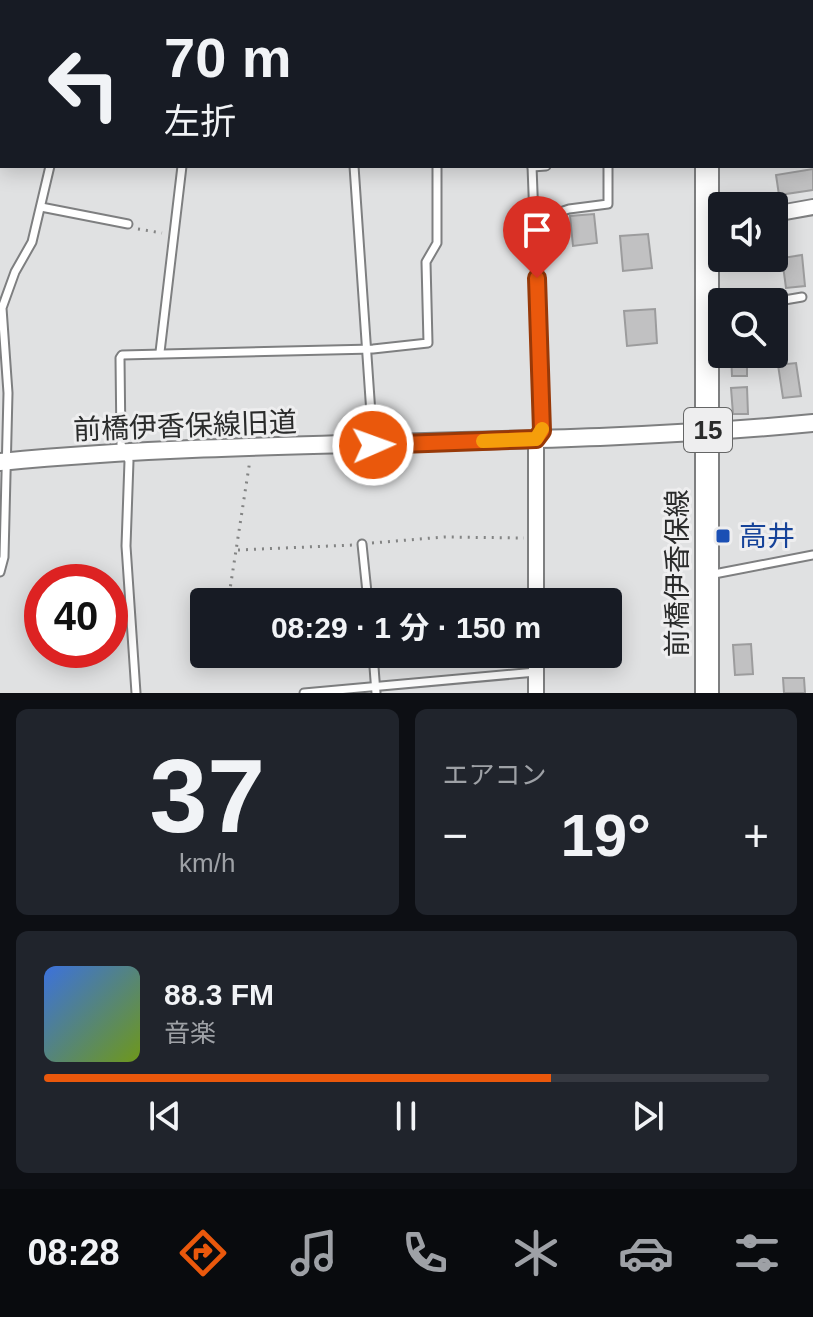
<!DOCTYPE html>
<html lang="ja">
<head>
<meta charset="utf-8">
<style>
	:root { --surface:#171b24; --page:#20242c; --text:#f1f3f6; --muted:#9ea1a6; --line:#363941; --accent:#ea580c }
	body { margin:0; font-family:Helvetica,"Noto Sans JP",sans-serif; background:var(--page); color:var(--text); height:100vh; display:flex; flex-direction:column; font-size:30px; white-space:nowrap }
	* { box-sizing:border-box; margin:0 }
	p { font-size:26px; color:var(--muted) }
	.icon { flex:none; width:44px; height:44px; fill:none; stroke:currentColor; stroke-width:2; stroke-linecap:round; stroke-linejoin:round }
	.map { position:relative; height:693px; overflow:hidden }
	.sheet { display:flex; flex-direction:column; gap:16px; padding:16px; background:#0d0f14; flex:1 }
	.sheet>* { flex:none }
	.hud { position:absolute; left:0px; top:0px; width:814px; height:168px; box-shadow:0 4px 20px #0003; background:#171b24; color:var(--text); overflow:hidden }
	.buttons { position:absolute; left:708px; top:192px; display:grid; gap:16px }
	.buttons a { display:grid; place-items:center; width:80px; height:80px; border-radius:8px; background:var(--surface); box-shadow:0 4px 20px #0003; font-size:40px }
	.speed { position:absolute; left:24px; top:564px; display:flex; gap:16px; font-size:40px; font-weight:700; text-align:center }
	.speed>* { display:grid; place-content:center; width:104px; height:104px; border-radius:50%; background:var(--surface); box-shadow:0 4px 20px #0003; line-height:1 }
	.speed .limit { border:12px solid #d22; background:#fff; color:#111 }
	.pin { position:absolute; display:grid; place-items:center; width:68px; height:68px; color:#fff; margin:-82px -34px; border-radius:50% 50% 50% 0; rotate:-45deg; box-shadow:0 0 8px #0007 }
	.pin .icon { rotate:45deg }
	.me { position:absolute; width:88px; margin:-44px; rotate:88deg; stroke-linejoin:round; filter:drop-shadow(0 0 6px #0008) }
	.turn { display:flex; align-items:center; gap:28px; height:168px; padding:0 32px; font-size:36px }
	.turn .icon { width:104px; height:104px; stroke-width:2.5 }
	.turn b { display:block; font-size:56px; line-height:68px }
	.big { font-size:60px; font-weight:700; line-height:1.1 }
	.sheet .tile { flex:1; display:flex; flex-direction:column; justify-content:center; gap:12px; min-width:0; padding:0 28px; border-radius:12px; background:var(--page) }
	.sheet .dial { align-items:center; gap:0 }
	.dial b { font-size:104px; line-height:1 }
	.song { display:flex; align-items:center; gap:24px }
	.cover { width:96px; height:96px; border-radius:12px; background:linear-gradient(135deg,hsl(220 70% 55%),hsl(80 70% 35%)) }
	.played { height:8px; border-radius:4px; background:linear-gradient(90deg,var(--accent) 70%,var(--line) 70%) }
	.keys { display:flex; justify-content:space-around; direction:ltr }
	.heat { display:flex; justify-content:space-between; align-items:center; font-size:44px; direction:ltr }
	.sheet .tiles { flex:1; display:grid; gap:16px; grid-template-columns:1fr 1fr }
	.tile:last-child { grid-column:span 2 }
	.trip { position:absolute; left:190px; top:588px; width:432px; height:80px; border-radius:8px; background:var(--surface); box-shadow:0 4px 20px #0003; font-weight:700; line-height:80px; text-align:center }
	.menu { display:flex; height:128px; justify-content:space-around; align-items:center; background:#090b0e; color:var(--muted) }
	.menu .icon { width:56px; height:56px }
	.menu .active { color:var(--accent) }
	.menu b { font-size:36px; color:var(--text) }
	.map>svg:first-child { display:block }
	.building { fill:#c1c1c2; stroke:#9c9c9d; stroke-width:2 }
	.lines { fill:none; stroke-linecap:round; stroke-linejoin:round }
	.service-casing { stroke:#7e7f80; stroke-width:11 }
	.minor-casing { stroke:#7e7f80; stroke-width:18 }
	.tertiary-casing { stroke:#7e7f80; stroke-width:20 }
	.primary-casing { stroke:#7e7f80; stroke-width:26 }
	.path { stroke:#838484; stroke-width:3; stroke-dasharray:2 6; stroke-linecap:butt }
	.service { stroke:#fff; stroke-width:7 }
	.minor { stroke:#fff; stroke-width:14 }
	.tertiary { stroke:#fff; stroke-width:16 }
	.primary { stroke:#fff; stroke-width:22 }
	.route-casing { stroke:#983908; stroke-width:20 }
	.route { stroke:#ea580c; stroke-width:14 }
	.slow { stroke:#f59e0b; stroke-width:14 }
	.transit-dot { fill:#1a4fb4; stroke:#eeeeef; stroke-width:3 }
	.labels { text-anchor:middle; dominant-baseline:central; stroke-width:6; stroke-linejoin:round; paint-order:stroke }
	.shield { fill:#eeeeef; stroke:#656666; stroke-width:2 }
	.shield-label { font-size:26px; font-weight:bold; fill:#2a2b2b }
	.street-label { font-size:28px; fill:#2a2b2b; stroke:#eeeeef }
	.transit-label { font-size:28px; fill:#164399; stroke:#eeeeef; text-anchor:start }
</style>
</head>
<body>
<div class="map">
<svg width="813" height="693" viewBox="0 0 813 693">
	<rect width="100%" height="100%" fill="#e0e1e2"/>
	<!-- building -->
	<g class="building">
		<path d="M 813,169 L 813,190 L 779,195 L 776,175 Z"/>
		<path d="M 594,214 L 597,243 L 573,246 L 570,216 Z"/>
		<path d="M 648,234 L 652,268 L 623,271 L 620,236 Z"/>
		<path d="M 802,255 L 805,286 L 786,288 L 782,258 Z"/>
		<path d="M 655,309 L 657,343 L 627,346 L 624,311 Z"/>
		<path d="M 731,354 L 747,354 L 747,376 L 732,376 Z"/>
		<path d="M 796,363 L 801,396 L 783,398 L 778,365 Z"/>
		<path d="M 747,387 L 748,414 L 733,414 L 731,388 Z"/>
		<path d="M 751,644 L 753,674 L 735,675 L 733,645 Z"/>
		<path d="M 783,678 L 804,678 L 805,693 L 784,693 Z"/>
	</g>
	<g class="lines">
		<defs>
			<g id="service">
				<path d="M 73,0 L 73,2"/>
				<path d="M 341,0 L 341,2"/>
				<path d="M 439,0 L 439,2"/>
				<path d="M 606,0 L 606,2"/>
				<path d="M 207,2 L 207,0"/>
				<path d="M 812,76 L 813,75"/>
				<path d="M 354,166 L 373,443"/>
				<path d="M 532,166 L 542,431 L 538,437"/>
				<path d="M 532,167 L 546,166"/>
				<path d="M 41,207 L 128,224"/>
				<path d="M 560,224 L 563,211 L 569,209 L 608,204 L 608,166"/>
				<path d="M 773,302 L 802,297"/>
				<path d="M 160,352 L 182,166"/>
				<path d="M 362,544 L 368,602"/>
				<path d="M 0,572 L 4,557 L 8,393 L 2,308 L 15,272 L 32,242 L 50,166"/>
				<path d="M 709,575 L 813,555"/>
				<path d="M 373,654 L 376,693"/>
				<path d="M 136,693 L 126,546 L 129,461 L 121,444 L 120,358 L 122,355 L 373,349 L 428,343 L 426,262 L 437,243 L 437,166"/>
				<path d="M 304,693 L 536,672"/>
			</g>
			<g id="minor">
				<path d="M 774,214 L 813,207"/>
				<path d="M 536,602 L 536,439"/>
				<path d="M 536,693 L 536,654"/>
			</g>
			<path id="tertiary" d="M 0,462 C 270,436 543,449 813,423"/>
			<g id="primary">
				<path d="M 749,2 L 750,0"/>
				<path d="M 707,693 L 707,166"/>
			</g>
		</defs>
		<!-- service casing -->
		<use href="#service" class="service-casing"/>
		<!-- minor casing -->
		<use href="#minor" class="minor-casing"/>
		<!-- tertiary casing -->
		<use href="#tertiary" class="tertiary-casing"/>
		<!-- primary casing -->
		<use href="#primary" class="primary-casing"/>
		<!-- path -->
		<g class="path">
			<path d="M 138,229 L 162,233"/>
			<path d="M 372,543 L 444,537 L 524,538"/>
			<path d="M 238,550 L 353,545"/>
			<path d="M 228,602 L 250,460"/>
		</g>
		<!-- service -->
		<use href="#service" class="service"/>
		<!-- minor -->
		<use href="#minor" class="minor"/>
		<!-- tertiary -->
		<use href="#tertiary" class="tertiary"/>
		<!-- primary -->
		<use href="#primary" class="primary"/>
	</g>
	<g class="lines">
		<defs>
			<path id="route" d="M 373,445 L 536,439 L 542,431 L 537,278"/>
		</defs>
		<!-- route casing -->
		<use href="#route" class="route-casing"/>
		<!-- route -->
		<use href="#route" class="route"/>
		<!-- slow -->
		<path class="slow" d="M 483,441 L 536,439 L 542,429"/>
	</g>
	<!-- markers -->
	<rect class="transit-dot" x="715" y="528" width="16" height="16" rx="4"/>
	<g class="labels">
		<!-- shield labels -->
		<rect class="shield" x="684" y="408" width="48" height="44" rx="6"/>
		<g class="shield-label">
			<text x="708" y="430">15</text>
		</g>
		<!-- street labels -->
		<g class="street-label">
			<text transform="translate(185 426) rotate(-2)">前橋伊香保線旧道</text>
			<text transform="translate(677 573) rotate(-90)">前橋伊香保線</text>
		</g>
		<!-- transit labels -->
		<g class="transit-label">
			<text x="739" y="536">高井</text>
		</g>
	</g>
</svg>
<div class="buttons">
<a><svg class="icon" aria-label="sound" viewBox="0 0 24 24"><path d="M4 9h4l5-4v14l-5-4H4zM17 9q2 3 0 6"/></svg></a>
<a><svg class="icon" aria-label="search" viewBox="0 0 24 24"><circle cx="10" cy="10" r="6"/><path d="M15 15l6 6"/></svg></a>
</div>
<div class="speed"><div class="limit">40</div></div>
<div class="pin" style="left:537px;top:278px;background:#d93025"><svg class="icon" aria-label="arrive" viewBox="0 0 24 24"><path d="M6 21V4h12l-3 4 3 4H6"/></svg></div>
<svg class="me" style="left:373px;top:445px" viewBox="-20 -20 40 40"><circle r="17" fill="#ea580c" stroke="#fff" stroke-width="3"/><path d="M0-11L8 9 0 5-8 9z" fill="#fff"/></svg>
<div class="trip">08:29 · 1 分 · 150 m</div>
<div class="hud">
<div class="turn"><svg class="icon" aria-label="left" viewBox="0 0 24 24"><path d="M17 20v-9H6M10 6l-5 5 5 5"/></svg><div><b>70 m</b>左折</div></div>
</div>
</div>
<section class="sheet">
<div class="tiles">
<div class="tile dial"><b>37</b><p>km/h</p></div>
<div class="tile"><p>エアコン</p>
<div class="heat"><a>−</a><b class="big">19°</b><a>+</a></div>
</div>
<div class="tile">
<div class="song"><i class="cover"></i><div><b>88.3 FM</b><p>音楽</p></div></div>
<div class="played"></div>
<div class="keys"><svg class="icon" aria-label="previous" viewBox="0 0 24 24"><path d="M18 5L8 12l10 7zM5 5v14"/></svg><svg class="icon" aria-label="pause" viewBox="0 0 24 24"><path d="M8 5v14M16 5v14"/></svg><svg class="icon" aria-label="next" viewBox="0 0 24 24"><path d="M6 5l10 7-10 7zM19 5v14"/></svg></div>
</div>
</div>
</section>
<nav class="menu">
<b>08:28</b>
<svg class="icon active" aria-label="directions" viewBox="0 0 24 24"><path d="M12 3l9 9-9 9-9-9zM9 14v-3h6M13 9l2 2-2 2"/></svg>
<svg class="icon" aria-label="music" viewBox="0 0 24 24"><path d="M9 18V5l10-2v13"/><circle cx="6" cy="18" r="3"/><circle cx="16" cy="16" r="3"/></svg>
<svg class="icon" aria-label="phone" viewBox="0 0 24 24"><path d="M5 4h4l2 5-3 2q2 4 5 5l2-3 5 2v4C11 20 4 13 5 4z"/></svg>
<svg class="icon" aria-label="climate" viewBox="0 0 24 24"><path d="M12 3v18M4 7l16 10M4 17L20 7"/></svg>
<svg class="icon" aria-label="car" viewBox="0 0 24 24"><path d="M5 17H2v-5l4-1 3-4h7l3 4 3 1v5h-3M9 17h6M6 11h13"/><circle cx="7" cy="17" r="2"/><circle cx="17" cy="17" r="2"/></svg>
<svg class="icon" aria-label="filters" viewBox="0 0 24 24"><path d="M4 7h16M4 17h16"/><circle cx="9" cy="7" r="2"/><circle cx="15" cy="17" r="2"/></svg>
</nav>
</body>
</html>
